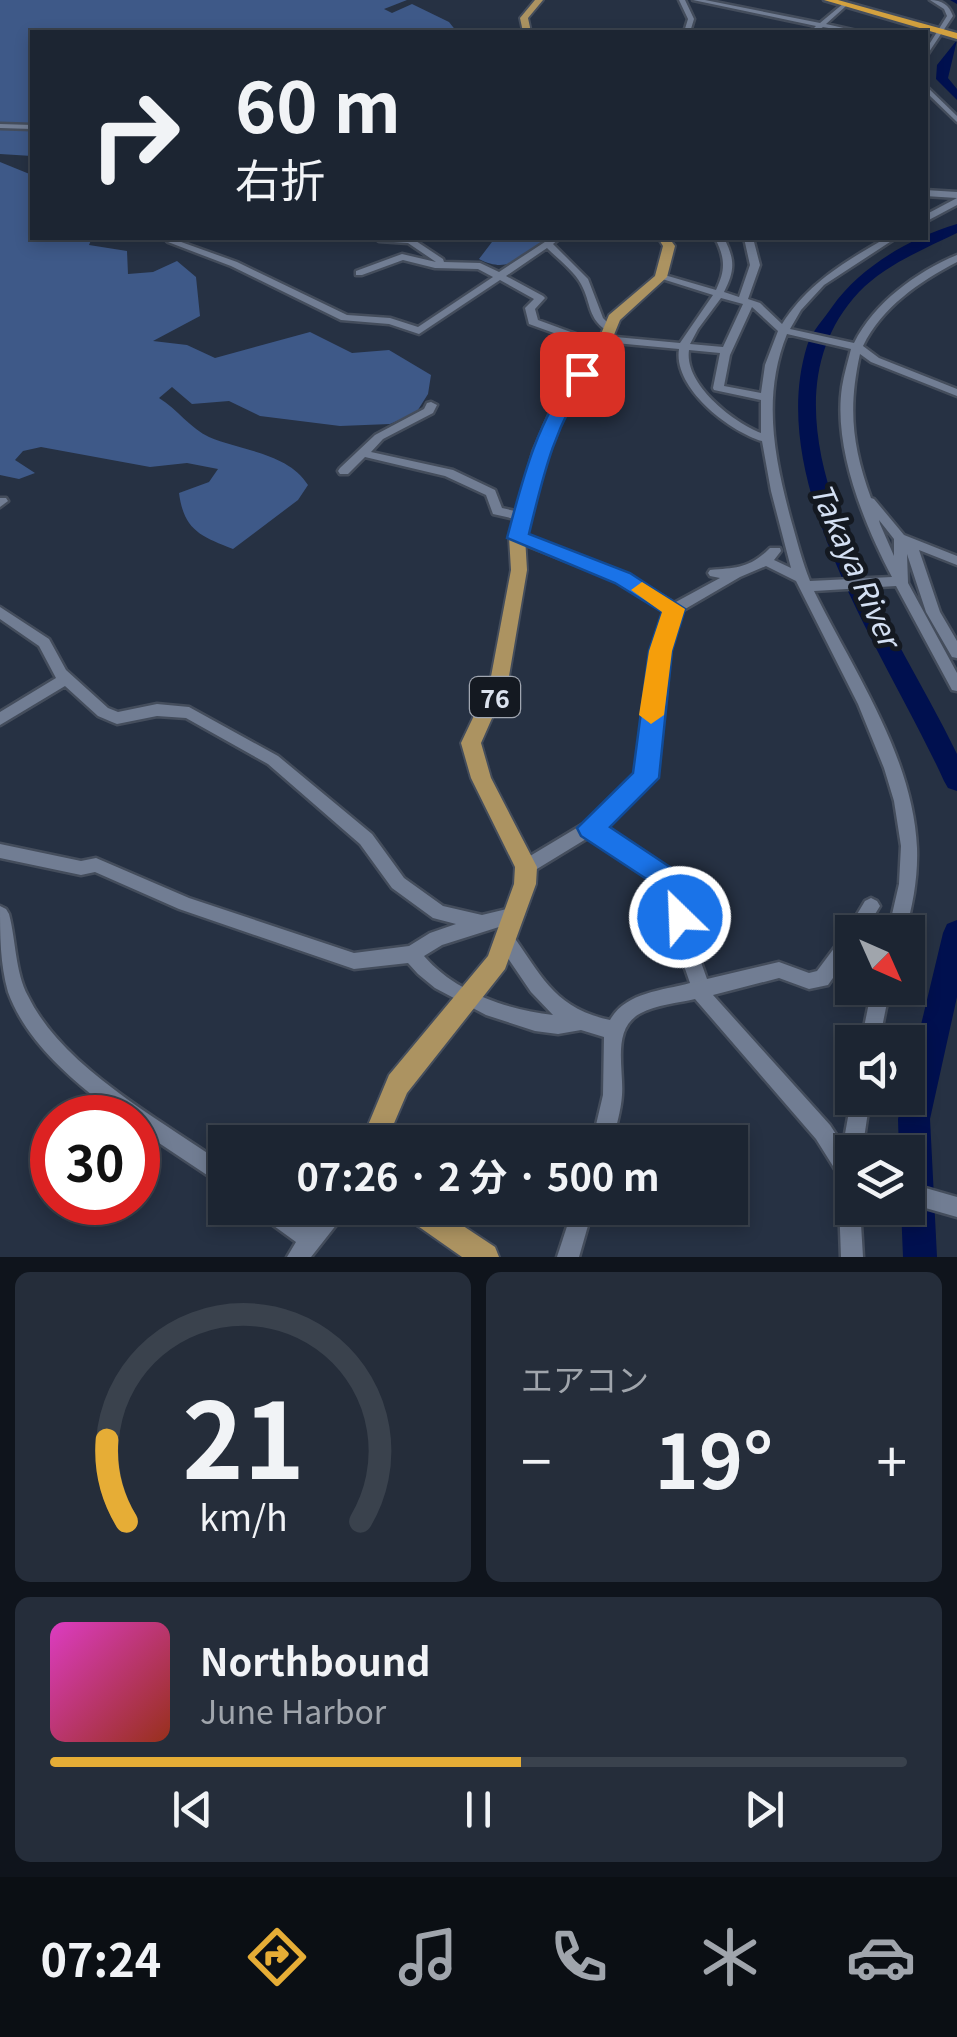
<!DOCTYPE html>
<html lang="ja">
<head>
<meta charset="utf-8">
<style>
	:root { --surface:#1c2532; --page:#252d3a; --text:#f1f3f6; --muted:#a0a5ac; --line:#3a424d; --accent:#e6ad36 }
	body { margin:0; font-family:Georgia,"Noto Sans JP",serif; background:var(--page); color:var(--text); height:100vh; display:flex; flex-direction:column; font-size:38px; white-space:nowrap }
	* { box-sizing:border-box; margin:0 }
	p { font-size:32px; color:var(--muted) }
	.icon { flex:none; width:55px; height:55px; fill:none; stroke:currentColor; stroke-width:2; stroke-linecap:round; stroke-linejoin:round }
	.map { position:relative; height:1257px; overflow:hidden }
	.drawer { display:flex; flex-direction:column; gap:15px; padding:15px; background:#0f141c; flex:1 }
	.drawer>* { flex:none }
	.hud { position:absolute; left:30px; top:30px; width:898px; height:210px; border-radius:0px; box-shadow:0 5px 15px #0003,0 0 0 2px var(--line); background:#1c2532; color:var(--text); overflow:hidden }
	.needle { width:65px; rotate:135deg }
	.tools { position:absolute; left:835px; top:915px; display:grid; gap:20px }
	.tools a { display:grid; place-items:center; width:90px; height:90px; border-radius:0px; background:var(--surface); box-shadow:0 5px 15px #0003,0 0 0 2px var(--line); font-size:50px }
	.speed { position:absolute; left:30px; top:1095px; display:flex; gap:20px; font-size:50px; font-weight:700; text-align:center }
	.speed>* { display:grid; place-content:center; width:130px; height:130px; border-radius:50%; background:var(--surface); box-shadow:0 5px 15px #0003,0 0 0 2px var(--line); line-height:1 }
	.speed .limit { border:15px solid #d22; background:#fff; color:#111 }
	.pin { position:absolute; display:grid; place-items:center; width:85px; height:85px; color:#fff; margin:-42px; border-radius:20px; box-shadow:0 5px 15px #0006 }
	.me { position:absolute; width:110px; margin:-55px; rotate:336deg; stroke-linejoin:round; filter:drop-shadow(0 0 8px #0008) }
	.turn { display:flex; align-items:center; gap:35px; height:210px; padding:0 40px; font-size:45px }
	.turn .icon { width:130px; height:130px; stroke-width:2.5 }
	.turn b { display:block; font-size:70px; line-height:85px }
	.big { font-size:75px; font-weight:700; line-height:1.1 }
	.drawer .card { flex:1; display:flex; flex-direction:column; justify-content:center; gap:15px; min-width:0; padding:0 35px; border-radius:15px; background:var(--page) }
	.drawer .dial { align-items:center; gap:0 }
	.dial svg { height:260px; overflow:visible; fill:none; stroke:var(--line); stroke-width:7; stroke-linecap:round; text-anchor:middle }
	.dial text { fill:var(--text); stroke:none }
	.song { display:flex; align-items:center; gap:30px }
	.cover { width:120px; height:120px; border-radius:15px; background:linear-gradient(135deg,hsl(310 70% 55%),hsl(10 70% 35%)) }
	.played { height:10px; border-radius:5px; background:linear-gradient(90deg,var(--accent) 55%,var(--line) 55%) }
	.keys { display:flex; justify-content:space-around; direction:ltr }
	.heat { display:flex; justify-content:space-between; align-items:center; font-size:55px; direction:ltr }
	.drawer .tiles { flex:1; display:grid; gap:15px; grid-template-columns:1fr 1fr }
	.card:last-child { grid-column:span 2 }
	.trip { position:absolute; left:208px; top:1125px; width:540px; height:100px; border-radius:0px; background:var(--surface); box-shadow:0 5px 15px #0003,0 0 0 2px var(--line); font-weight:700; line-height:100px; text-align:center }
	.menu { display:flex; height:160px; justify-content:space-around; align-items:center; background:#0b0f14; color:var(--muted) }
	.menu .icon { width:70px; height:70px }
	.menu .current { color:var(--accent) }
	.menu b { font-size:45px; color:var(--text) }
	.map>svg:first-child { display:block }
	.green { fill:#3e5988 }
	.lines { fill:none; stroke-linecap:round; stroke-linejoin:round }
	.river { fill:#00104f; fill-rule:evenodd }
	.minor-casing { stroke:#444d5c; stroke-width:5 }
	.major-casing { stroke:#444d5c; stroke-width:4 }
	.highway-casing { stroke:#444d5c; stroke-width:5 }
	.minor { fill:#717d93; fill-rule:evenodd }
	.major { fill:#ac9361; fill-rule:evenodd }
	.highway { fill:#d3a13f; fill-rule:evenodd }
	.route { fill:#1a73e8; stroke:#114b97; stroke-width:2.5 }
	.slow { fill:#f59e0b }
	.labels { text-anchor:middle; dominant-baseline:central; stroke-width:10; stroke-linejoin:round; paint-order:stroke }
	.shield { fill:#141921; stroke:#a0a6b1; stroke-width:2.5 }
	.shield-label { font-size:25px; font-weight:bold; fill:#dce3ef }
	.water-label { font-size:30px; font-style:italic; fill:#d4e0f3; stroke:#141921 }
</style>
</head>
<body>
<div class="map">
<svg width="957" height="1257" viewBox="0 0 957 1257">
	<rect width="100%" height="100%" fill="#263143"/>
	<!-- green -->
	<g class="green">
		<path d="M 0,0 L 407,0 L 384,9 L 392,13 L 412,4 L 449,22 L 457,32 L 32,32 L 32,156 L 0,154 Z"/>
		<path d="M 0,162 L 32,175 L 32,238 L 92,238 L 89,245 L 127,251 L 128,274 L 153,272 L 177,261 L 196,277 L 200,316 L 153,341 L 187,345 L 215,358 L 310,332 L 352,353 L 389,350 L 431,375 L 428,394 L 416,413 L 390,424 L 340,426 L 260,416 L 229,401 L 192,404 L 172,387 L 159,398 C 177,409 191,429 209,437 C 242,451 288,453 308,485 L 298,500 L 233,549 C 200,536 184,530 179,493 L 209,482 L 218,469 L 187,463 L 150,467 L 41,447 L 23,451 L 15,460 L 35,473 L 19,479 L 0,475 Z"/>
		<path d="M 495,238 L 541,238 L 545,241 C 523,258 507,274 479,259 Z"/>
	</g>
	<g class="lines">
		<!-- river -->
		<g class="river">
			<path d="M 950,0 L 957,0 L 957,4 Z"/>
			<path d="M 957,40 L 948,78 L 957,89 L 957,100 L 936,79 L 937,65 Z"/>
			<path d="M 957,224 L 957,233 C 924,249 885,265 859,292 C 740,419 899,631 957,754 L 957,791 L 948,788 L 944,781 C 888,657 764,486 807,346 C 811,332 824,319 832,307 C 860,267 910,238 957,224 Z"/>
			<path d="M 957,920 L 957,997 L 930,1119 L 937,1257 L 903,1257 L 901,1208 L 908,1208 L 908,1152 L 899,1152 L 898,1119 L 903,1098 L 908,1098 L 908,1079 L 943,933 L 947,924 Z"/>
		</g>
		<defs>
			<g id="minor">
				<path d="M 679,0 L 685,0 L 694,19 L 690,32 L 684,32 L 688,19 Z"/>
				<path d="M 693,0 L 705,0 L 820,23 L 844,3 L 846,6 L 826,24 L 861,32 L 851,32 L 823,27 L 816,32 L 812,32 L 811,31 L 816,26 Z"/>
				<path d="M 930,0 C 942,0 949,5 953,16 L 925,58 L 925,51 L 947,16 L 944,9 Z"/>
				<path d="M 925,85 L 957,116 L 957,122 L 925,91 Z"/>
				<path d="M 0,124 L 32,125 L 32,129 L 0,128 Z"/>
				<path d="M 925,190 L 957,192 L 957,198 L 925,196 Z"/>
				<path d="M 957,198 L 957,205 L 925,222 L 925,215 Z"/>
				<path d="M 170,238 L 237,262 L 347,315 L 390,318 L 418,327 L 493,277 L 478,269 L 435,268 L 403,260 L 362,275 L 356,275 L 356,271 L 402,254 L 436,262 L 408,243 L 379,241 L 375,238 L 413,239 L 443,259 L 444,262 L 480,263 L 499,272 L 551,238 L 560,238 L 553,244 L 588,279 L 603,318 L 614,329 L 609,332 C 587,319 592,304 581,284 C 574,271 558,259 547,248 L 506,276 L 543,296 L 545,298 L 535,309 L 538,320 L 606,345 L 606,349 L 598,349 L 529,324 L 525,308 L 534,299 L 500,280 L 419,334 L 389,324 L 341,320 L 231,266 L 168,242 L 166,240 Z"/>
				<path d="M 715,238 L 724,238 C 735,260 735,270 724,292 L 739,297 L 750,265 L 744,238 L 753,238 L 760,265 L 748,299 L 760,303 L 782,324 C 808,283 846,261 886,238 L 896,238 L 824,285 L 801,310 L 790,329 L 854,343 C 874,303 916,272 957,255 L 957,262 C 919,282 882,307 863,346 L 879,358 L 957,389 L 957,396 L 871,362 L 860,354 C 848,408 852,446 871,498 L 874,499 L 904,535 L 957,556 L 957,565 L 919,550 L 940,612 L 957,641 L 957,658 L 952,657 L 926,612 L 907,554 L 908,583 L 957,673 L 957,691 L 952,690 L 896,586 L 814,591 C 854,672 913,756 917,848 C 918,877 913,905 905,932 L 888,932 L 899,884 L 901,846 L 894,801 L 884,768 L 858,704 L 796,581 L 766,566 L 740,577 L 680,612 L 667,651 L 654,777 L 603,827 L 681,881 L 692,937 L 707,979 L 779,962 L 809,973 L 817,971 L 847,931 L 865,901 L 871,898 L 877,901 L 880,906 L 864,932 L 852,932 L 852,951 L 828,985 L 809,989 L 779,978 L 713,995 L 830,1125 L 843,1145 L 852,1095 L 852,1098 L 870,1098 L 862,1152 L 852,1152 L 852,1208 L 860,1208 L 863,1257 L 841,1257 L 838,1174 L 816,1139 L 695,999 C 678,1003 656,1005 641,1013 C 611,1028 624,1069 622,1095 C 621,1111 616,1127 612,1142 L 592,1142 L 603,1095 L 604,1037 L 581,1030 L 558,1034 L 535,1031 L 486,1015 L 435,988 L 418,974 L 408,963 L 354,969 L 179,909 L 95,872 L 81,875 L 0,858 L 0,844 L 81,861 L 96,858 L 189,898 L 354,953 L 409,946 L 430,933 L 456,924 L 433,918 L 392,888 L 360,844 L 268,764 L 186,718 L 157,716 L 117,724 L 112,722 L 98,716 L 65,686 L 0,725 L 0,712 L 56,678 L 39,646 L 0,619 L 0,607 L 49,639 L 66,670 L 108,708 L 118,712 L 157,704 L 189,707 L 278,756 L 372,834 L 404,878 L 443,906 L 482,915 L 515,907 L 521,910 L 524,915 L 521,920 L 442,945 L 424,956 C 455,992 508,1010 553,1015 L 531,992 L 499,945 L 496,939 L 499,933 L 505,931 L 511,933 C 542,976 554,1008 610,1020 C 626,992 661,991 690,983 L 674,937 L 667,890 L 591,836 L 532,872 L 526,874 L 520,872 L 518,867 L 520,862 L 585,823 L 639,774 L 653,651 L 667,611 L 617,581 L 513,540 L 511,537 L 513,534 L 521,534 L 627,575 L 674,603 L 720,578 L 710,576 L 708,573 L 710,570 C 737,568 750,568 770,548 L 780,548 L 781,551 L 774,560 L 791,568 L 771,491 L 762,441 C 729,431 673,388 679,349 L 605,342 L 600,339 L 605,336 L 680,343 L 713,295 L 656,277 L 661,274 L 716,290 C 726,269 725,258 715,238 ZM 721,298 L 743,304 L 723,347 L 690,344 L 698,329 ZM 752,307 L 778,331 L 765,365 L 761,393 L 724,386 L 730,355 ZM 787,334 L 851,349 C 848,361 844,374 842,387 C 833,448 864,524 892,577 L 810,581 C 802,561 797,541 791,520 C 774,457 762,396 787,334 ZM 689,350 L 720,353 L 713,388 L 714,390 L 761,400 L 761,433 C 733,422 684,384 689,350 ZM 879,520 L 894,539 L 894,556 L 880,524 Z"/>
				<path d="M 431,402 L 437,405 L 433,413 L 383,439 L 371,452 L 453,470 L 495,490 L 502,508 L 528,514 L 530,517 L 528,520 L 524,521 L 493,514 L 486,495 L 445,476 L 365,457 L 348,474 L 340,474 L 338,471 L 340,468 L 375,435 L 424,409 L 427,403 Z"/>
				<path d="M 0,498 L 6,498 L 8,501 L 0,507 Z"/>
				<path d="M 0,906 L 6,909 L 9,914 C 16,940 15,972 28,996 C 63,1068 161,1120 225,1165 L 225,1187 L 138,1129 L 138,1118 C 132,1118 127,1119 122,1118 C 113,1115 104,1104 97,1099 C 61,1070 24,1036 8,992 C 0,964 0,935 0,906 Z"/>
				<path d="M 872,988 L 890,988 L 879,1042 L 861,1042 Z"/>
				<path d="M 908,1183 L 957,1197 L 957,1217 L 908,1203 Z"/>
				<path d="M 256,1208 L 283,1208 L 309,1226 L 324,1208 L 347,1208 L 344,1215 L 311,1257 L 287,1257 L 296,1242 L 259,1215 Z"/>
				<path d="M 573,1208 L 593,1208 L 579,1257 L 557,1257 Z"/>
			</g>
			<g id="major">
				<path d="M 535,0 L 543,0 L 528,18 L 531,32 L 523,32 L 520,18 Z"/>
				<path d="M 658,238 L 669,238 L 675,246 L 667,277 L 620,320 L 609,347 L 569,401 L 547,451 L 525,537 L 527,570 L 508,682 L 481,743 L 491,778 L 537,867 L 536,884 L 505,969 L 407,1093 L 386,1142 L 361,1142 L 389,1075 L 488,956 L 514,884 L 515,867 L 471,778 L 461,743 L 490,682 L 511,570 L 509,537 L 533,451 L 555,400 L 596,346 L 609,315 L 655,276 L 663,246 Z"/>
				<path d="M 401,1208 L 436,1208 L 495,1247 L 499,1257 L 462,1257 L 405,1217 Z"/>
			</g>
			<path id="highway" d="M 824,0 L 838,0 L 957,33 L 957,39 Z"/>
		</defs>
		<!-- minor casing -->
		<use href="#minor" class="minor-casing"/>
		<!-- major casing -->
		<use href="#major" class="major-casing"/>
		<!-- highway casing -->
		<use href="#highway" class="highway-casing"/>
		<!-- minor -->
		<use href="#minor" class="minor"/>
		<!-- major -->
		<use href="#major" class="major"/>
		<!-- highway -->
		<use href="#highway" class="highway"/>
	</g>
	<!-- route -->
	<path class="route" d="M 576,370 L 591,374 C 555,423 543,476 529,534 L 630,573 L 685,609 L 672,651 L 659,778 L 610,827 L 685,877 L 694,917 L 690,926 L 680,929 L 670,926 L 657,886 L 581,836 L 577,828 L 633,773 L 649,651 L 662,612 L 615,583 L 507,538 C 523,477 537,421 576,370 Z"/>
	<!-- slow -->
	<path class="slow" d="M 642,582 L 685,609 L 672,651 L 664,715 L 651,724 L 639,715 L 649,651 L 662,612 L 631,590 Z"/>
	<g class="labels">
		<!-- shield labels -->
		<rect class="shield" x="470" y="677" width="50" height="40" rx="8"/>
		<g class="shield-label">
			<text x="495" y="697">76</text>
		</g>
		<!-- water labels -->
		<g class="water-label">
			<text transform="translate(857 564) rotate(66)">Takaya River</text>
		</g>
	</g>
</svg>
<div class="tools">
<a><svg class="needle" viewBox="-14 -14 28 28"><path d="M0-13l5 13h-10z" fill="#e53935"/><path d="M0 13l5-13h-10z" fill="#a0a5ac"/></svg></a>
<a><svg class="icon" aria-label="sound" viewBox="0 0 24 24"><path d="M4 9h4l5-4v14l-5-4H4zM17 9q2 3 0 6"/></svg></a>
<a><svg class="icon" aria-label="layers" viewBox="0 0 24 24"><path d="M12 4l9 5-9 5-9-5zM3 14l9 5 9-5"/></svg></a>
</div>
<div class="speed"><div class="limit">30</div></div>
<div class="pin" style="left:582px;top:374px;background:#d93025"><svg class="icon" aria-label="arrive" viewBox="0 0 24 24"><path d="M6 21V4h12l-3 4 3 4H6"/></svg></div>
<svg class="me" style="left:680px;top:917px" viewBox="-20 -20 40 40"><circle r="17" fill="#1a73e8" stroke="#fff" stroke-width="3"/><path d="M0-11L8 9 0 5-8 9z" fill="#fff"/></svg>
<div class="trip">07:26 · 2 分 · 500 m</div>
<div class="hud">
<div class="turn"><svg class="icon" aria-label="right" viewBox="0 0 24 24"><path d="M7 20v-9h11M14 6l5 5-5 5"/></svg><div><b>60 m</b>右折</div></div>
</div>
</div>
<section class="drawer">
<div class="tiles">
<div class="card dial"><svg viewBox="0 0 100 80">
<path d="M14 69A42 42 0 1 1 86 69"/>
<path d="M14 69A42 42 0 0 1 8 44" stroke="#e6ad36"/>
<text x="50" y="56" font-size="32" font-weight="700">21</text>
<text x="50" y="72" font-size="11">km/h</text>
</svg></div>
<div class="card"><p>エアコン</p>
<div class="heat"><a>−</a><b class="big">19°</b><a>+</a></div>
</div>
<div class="card">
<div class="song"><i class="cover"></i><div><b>Northbound</b><p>June Harbor</p></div></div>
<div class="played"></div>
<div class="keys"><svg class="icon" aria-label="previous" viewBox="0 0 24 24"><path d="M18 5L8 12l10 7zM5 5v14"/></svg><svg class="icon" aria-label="pause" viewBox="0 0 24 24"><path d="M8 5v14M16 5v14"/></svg><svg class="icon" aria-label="next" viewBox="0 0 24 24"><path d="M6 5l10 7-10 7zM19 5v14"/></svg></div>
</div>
</div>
</section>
<nav class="menu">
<b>07:24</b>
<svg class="icon current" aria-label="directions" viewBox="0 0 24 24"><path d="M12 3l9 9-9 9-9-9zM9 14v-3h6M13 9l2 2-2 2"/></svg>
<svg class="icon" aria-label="music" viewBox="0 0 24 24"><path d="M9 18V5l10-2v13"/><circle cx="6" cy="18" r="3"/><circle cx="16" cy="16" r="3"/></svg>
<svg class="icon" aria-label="phone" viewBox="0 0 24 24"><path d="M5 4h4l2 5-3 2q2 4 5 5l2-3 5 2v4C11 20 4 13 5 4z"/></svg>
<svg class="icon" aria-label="climate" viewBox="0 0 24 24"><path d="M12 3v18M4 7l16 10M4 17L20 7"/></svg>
<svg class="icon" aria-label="car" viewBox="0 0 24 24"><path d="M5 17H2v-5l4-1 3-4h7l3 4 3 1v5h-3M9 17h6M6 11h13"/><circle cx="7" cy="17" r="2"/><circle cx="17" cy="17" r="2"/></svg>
</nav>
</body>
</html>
